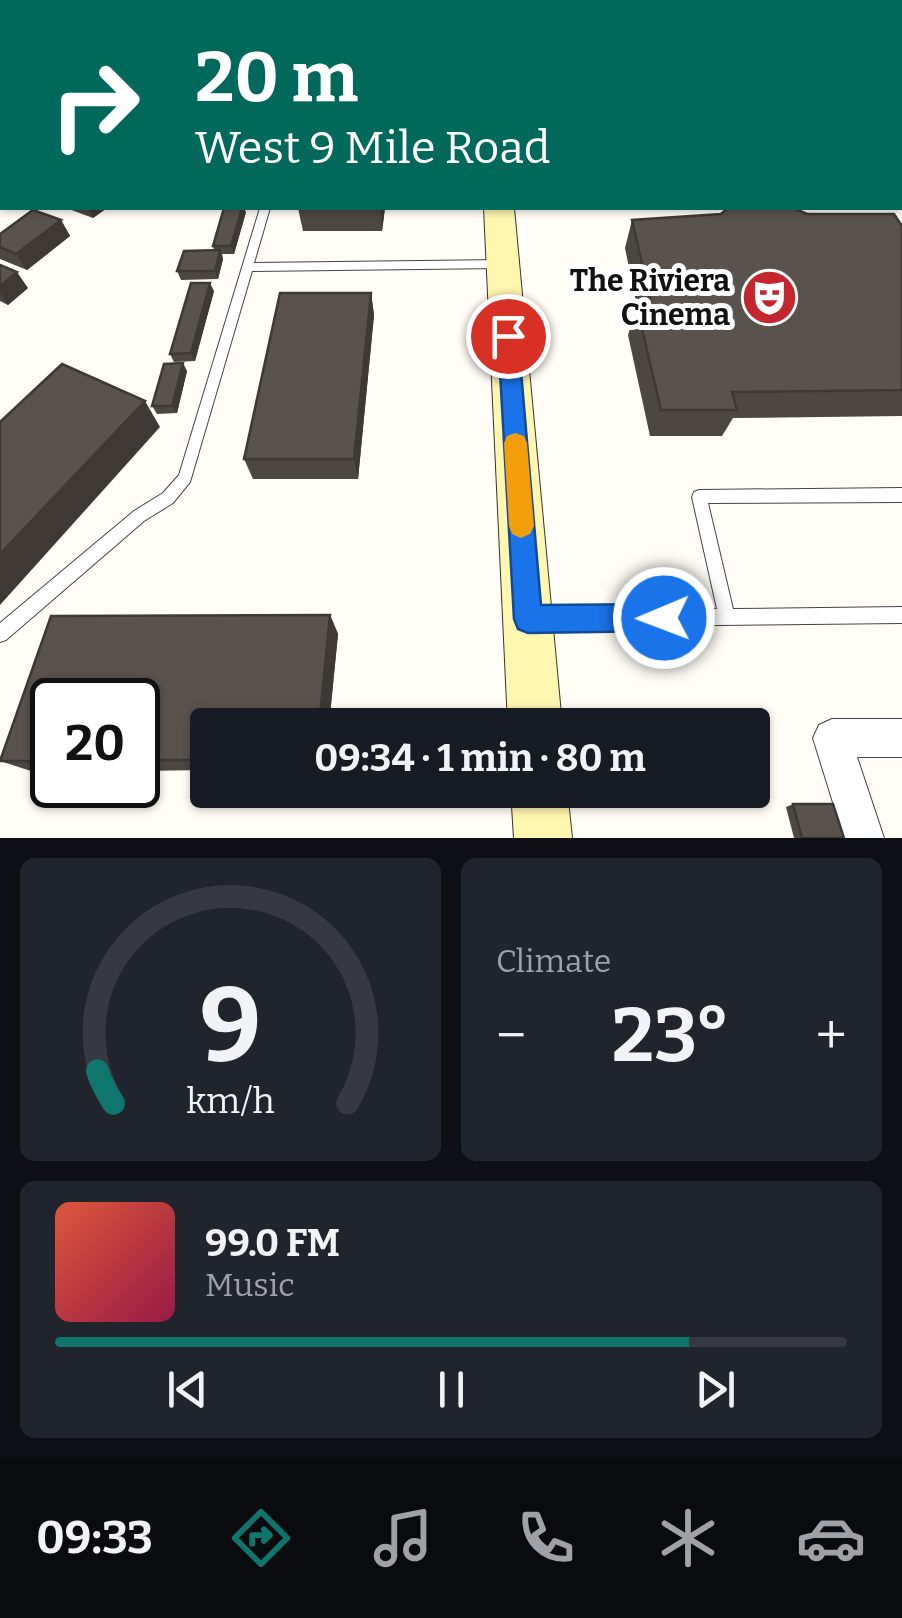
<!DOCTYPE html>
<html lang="en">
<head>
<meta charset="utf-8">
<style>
	:root { --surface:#171b24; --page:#20242c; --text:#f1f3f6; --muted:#9ea1a6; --line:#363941; --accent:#0f766e }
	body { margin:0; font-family:Bitter,serif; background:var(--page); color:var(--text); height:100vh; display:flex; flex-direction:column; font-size:38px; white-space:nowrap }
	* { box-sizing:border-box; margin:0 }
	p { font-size:32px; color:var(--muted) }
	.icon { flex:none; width:55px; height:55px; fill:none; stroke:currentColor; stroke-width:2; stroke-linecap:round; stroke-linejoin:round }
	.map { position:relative; height:838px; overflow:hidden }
	.details { display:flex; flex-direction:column; gap:20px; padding:20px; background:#0d0f14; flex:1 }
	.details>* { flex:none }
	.hud { position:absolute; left:0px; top:0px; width:902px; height:210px; box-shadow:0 2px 8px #0004; background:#00695c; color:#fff; overflow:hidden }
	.speed { position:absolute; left:30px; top:678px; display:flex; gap:20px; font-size:50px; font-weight:700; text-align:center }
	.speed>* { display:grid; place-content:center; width:130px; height:130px; border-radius:50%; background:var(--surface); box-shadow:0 2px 8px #0004; line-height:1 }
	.speed .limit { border:5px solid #111; border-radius:15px; background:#fff; color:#111 }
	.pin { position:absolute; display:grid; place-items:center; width:85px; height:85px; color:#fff; margin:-42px; border:5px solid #fff; border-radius:50%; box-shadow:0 2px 10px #0007 }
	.me { position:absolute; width:110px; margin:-55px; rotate:269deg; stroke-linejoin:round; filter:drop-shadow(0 0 8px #0008) }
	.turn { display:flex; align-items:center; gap:35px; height:210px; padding:0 30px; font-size:45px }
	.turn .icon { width:130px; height:130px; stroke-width:2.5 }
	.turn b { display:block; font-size:70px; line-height:85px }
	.big { font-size:75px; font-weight:700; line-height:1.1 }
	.details .tile { flex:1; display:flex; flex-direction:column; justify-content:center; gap:15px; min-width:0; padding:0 35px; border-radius:15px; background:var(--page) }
	.details .dial { align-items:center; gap:0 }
	.dial svg { height:260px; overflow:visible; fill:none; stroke:var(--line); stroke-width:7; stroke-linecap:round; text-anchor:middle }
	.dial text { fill:var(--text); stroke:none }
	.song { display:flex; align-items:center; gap:30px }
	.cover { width:120px; height:120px; border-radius:15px; background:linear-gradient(135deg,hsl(10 70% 55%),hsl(340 70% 35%)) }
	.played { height:10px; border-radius:5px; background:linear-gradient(90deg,var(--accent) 80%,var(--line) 80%) }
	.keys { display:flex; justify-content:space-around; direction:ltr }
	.heat { display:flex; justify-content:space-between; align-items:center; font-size:55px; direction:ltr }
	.details .tiles { flex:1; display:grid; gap:20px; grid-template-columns:1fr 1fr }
	.tile:last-child { grid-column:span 2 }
	.trip { position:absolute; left:190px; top:708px; width:580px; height:100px; border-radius:10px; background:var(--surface); box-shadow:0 2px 8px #0004; font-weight:700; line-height:100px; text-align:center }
	.dock { display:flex; height:160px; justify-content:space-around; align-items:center; background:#090b0e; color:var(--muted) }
	.dock .icon { width:70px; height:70px }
	.dock .selected { color:var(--accent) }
	.dock b { font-size:45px; color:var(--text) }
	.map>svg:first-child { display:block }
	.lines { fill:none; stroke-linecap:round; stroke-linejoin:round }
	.lane-casing { stroke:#444; stroke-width:2 }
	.street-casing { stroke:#444; stroke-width:2 }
	.secondary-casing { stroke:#333; stroke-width:2 }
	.lane { fill:#fff; fill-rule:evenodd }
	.street { fill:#fff; fill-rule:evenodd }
	.secondary { fill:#fff6b0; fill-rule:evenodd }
	.wall { fill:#4d4742 }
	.shaded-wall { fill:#3f3936 }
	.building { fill:#5a524d; stroke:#3f3936; stroke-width:2.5 }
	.route { fill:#1a73e8; stroke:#114b97; stroke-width:2.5 }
	.slow { fill:#f59e0b }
	.labels { text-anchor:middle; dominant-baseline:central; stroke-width:10; stroke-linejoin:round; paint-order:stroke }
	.poi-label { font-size:30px; font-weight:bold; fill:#111; stroke:#fff; text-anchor:end }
</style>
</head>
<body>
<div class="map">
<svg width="902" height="838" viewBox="0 0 902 838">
	<rect width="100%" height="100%" fill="#fffdf5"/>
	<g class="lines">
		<defs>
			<g id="lane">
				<path d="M 623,0 L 631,0 L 632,2 L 625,2 Z"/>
				<path d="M 900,72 L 902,73 L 902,80 L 900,79 Z"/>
				<path d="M 900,203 L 902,203 L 902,209 L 896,208 L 900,208 Z"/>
				<path d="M 260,208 L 270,208 L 254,263 L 502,260 L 508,264 L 502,268 L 252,271 L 190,482 L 173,503 L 144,521 L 6,640 L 0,642 L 0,623 L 134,511 L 163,493 L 179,475 Z"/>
				<path d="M 902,488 L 902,502 L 708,503 L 733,609 L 902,607 L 902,623 L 534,627 L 528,625 L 526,619 L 528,613 L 534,611 L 717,609 L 692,497 L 694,492 L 699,490 Z"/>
			</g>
			<g id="street">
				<rect x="0" y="33" width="2" height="10"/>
				<path d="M 832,719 L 902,719 L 902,757 L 857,757 L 884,838 L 844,838 L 813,738 L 819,725 Z"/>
			</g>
			<g id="secondary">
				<rect x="472" y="0" width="22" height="2"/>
				<path d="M 2,175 L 2,194 L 0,195 L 0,176 Z"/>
				<path d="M 484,208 L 514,208 L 562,725 L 508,725 Z"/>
				<path d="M 511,790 L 567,790 L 572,838 L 514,838 Z"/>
			</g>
		</defs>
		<!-- lane casing -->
		<use href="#lane" class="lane-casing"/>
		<!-- street casing -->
		<use href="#street" class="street-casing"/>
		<!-- secondary casing -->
		<use href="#secondary" class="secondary-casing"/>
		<!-- lane -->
		<use href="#lane" class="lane"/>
		<!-- street -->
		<use href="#street" class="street"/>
		<!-- secondary -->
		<use href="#secondary" class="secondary"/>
	</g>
	<!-- wall -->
	<g class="wall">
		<path d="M 65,0 L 130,0 L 130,2 L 62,2 Z"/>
		<path d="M 650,0 L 847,0 L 849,2 L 649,2 Z"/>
		<path d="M 66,208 L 107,208 L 93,218 Z"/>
		<path d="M 298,208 L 385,208 L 382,231 L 303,231 Z"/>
		<path d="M 246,212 L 234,254 L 222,254 L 223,259 L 218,279 L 181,280 L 177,271 L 214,250 L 213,246 Z"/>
		<path d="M 721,214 L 807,214 L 902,226 L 902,416 L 733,418 L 722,436 L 650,436 L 628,335 L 637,307 L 625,248 L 632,220 Z"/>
		<path d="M 61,220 L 70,236 L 27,270 L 0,259 L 0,234 Z"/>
		<path d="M 0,265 L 28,288 L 8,305 L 0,301 Z"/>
		<path d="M 214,291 L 195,361 L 174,362 L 170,354 Z"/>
		<path d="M 371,293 L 374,315 L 358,479 L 253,479 L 244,459 Z"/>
		<path d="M 187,371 L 177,413 L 157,414 L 152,406 Z"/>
		<path d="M 330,615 L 338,634 L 329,725 L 208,725 L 208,770 L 138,771 L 138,700 L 52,700 L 52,771 L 31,771 L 0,761 L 51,616 Z"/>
		<path d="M 793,804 L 844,838 L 794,838 L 786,807 Z"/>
	</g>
	<!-- shaded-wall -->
	<g class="shaded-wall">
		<path d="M 113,0 L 130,0 L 130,2 L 114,2 Z"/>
		<path d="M 88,208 L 107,208 L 93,218 Z"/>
		<path d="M 242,208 L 244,208 L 246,212 L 234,254 L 231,246 Z"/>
		<path d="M 380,208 L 385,208 L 382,231 Z"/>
		<path d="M 61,220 L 70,236 L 27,270 L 16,254 Z"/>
		<path d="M 220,250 L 223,259 L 218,279 L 215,271 Z"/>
		<path d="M 17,272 L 28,288 L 8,305 L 0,293 L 0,286 Z"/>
		<path d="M 210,283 L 214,291 L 195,361 L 191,353 Z"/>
		<path d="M 371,293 L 374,315 L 358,479 L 354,459 Z"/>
		<path d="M 183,363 L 187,371 L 177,413 L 172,406 Z"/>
		<path d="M 145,401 L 160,427 L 0,605 L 0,554 Z"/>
		<path d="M 330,615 L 338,634 L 329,725 L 319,725 Z"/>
	</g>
	<!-- building -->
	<g class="building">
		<path d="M 65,0 L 91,0 L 88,2 L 62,2 Z"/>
		<path d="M 320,0 L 349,0 L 345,2 L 316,2 Z"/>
		<path d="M 665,0 L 847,0 L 849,2 L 666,2 Z"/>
		<path d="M 224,208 L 242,208 L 231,246 L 213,246 Z"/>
		<path d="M 728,208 L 793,208 L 807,214 L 894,214 L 902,226 L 902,390 L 732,392 L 737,410 L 661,410 L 637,307 L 652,307 L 632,220 L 721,214 Z"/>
		<path d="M 33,210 L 61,220 L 16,254 L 0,247 L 0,234 Z"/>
		<path d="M 220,250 L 215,271 L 177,271 L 184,251 Z"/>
		<path d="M 0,265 L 17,272 L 0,286 Z"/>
		<path d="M 191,283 L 210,283 L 191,353 L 170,354 Z"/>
		<path d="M 280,293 L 371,293 L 354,459 L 244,459 Z"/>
		<path d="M 183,363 L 172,406 L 152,406 L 164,364 Z"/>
		<path d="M 62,364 L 145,401 L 0,554 L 0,422 Z"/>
		<path d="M 330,615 L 319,725 L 208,725 L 208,760 L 138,760 L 138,700 L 52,700 L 52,761 L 0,761 L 51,616 Z"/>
		<path d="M 793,804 L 833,804 L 844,838 L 802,838 Z"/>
	</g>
	<!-- route -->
	<path class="route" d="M 508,329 L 518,336 L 541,605 L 664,604 L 674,608 L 678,618 L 674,627 L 664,631 L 528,633 L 518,629 L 514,619 L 498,336 Z"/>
	<!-- slow -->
	<path class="slow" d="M 515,433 L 524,436 L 527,443 L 534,526 L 530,534 L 521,538 L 512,534 L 509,526 L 504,443 L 507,436 Z"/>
	<!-- icons -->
	<defs>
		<symbol id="theatre-disc" viewBox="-11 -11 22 22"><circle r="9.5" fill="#c4262e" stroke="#fff"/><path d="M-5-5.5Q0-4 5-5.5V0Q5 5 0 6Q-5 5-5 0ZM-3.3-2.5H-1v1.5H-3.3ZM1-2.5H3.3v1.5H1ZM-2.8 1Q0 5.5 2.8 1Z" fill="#fff"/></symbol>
	</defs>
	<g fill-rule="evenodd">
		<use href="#theatre-disc" x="738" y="266" width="63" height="63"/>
	</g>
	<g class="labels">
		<!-- poi labels -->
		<g class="poi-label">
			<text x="730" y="281">The Riviera<tspan x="730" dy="34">Cinema</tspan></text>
		</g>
	</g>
</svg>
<div class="speed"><div class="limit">20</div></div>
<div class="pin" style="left:508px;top:336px;background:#d93025"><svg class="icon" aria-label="arrive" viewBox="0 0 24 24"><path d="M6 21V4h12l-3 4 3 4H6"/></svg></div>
<svg class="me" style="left:664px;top:618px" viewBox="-20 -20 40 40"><circle r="17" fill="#1a73e8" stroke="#fff" stroke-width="3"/><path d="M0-11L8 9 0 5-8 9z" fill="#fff"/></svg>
<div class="trip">09:34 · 1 min · 80 m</div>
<div class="hud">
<div class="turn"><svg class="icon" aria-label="right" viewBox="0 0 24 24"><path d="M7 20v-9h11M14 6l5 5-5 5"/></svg><div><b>20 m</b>West 9 Mile Road</div></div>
</div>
</div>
<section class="details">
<div class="tiles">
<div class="tile dial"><svg viewBox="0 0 100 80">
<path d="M14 69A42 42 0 1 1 86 69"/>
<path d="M14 69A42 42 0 0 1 9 59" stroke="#0f766e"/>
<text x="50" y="56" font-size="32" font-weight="700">9</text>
<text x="50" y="72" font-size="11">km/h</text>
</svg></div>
<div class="tile"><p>Climate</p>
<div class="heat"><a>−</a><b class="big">23°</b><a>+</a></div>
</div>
<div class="tile">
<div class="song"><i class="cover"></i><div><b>99.0 FM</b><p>Music</p></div></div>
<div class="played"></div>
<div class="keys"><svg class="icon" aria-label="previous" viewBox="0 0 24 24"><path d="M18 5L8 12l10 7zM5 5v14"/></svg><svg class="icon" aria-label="pause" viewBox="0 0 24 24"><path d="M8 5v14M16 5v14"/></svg><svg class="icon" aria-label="next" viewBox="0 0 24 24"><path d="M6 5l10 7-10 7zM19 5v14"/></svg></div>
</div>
</div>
</section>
<nav class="dock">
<b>09:33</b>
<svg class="icon selected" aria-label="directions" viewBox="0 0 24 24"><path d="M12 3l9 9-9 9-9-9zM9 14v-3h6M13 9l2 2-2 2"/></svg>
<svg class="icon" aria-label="music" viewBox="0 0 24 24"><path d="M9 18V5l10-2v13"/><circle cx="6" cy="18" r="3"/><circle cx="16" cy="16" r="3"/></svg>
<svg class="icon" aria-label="phone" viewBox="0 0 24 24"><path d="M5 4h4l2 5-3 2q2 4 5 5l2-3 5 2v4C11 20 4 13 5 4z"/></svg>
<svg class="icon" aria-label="climate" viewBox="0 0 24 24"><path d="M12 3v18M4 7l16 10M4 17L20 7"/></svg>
<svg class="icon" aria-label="car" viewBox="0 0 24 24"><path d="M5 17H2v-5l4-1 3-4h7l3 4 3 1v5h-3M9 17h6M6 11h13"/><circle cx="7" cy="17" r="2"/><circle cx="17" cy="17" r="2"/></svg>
</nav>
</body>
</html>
